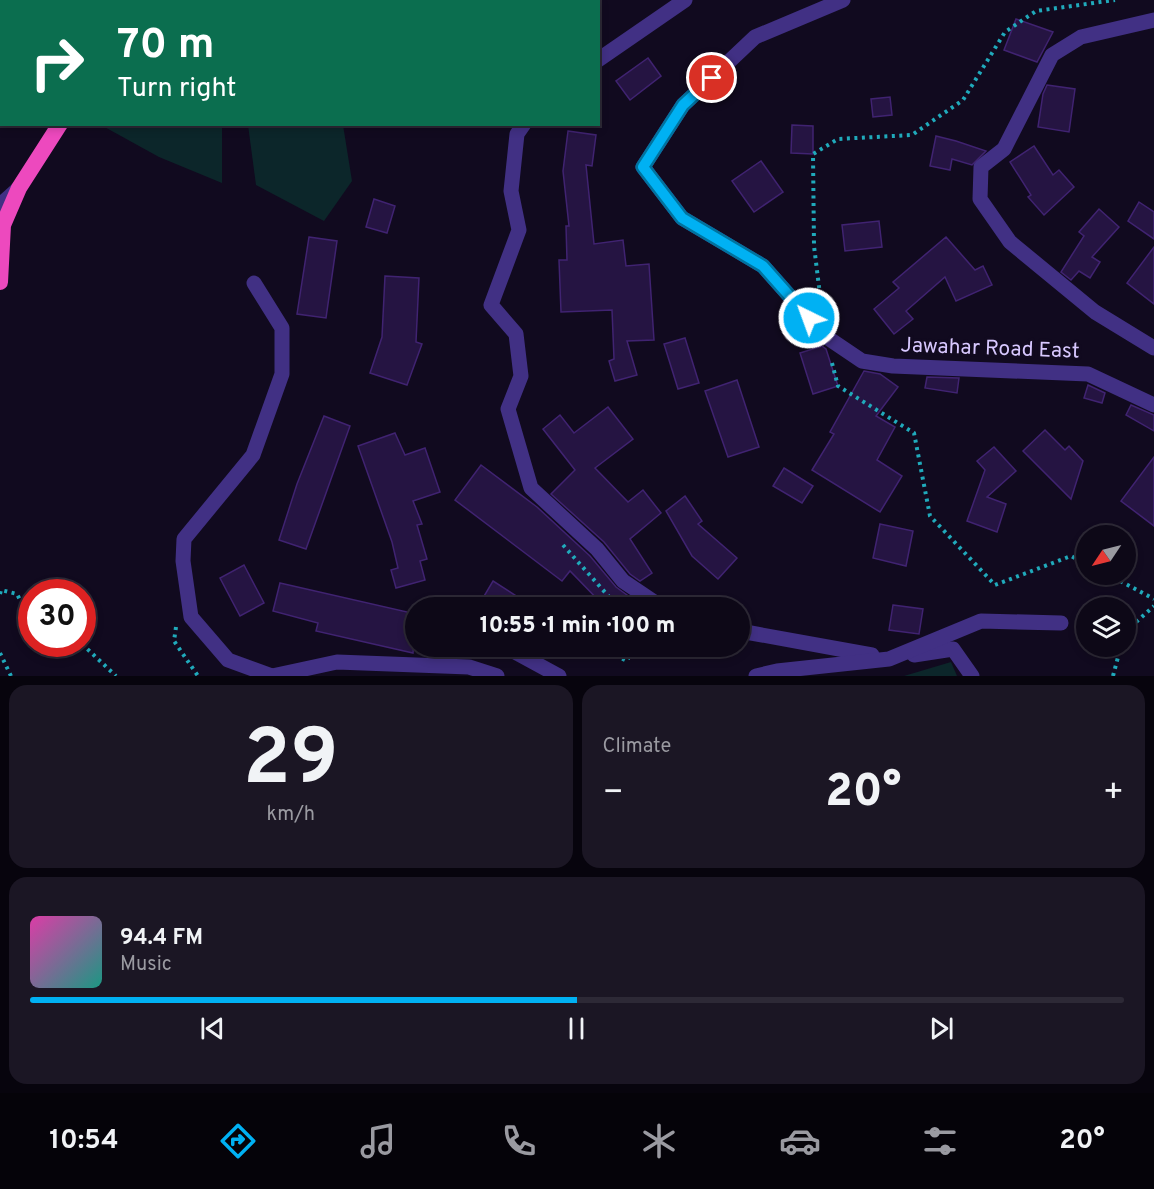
<!DOCTYPE html>
<html lang="en">
<head>
<meta charset="utf-8">
<style>
	:root { --surface:#0d0817; --page:#1b1624; --text:#f1f3f6; --muted:#9a9aa1; --line:#2d2936; --accent:#00b1f3 }
	body { margin:0; font-family:Overpass,sans-serif; background:var(--page); color:var(--text); height:100vh; display:flex; flex-direction:column; font-size:22px; white-space:nowrap }
	* { box-sizing:border-box; margin:0 }
	p { font-size:20px; color:var(--muted) }
	.icon { flex:none; width:33px; height:33px; fill:none; stroke:currentColor; stroke-width:2; stroke-linecap:round; stroke-linejoin:round }
	.map { position:relative; height:676px; overflow:hidden }
	.panel { display:flex; flex-direction:column; gap:9px; padding:9px; background:#07040d; flex:1 }
	.panel>* { flex:none }
	.hud { position:absolute; left:0px; top:0px; width:600px; height:126px; box-shadow:0 3px 9px #0003,0 0 0 2px var(--line); background:#0b6e4f; color:#fff; overflow:hidden }
	.needle { width:39px; rotate:235deg }
	.fabs { position:absolute; left:1076px; top:525px; display:grid; gap:12px }
	.fabs a { display:grid; place-items:center; width:60px; height:60px; border-radius:50%; background:var(--surface); box-shadow:0 3px 9px #0003,0 0 0 2px var(--line); font-size:30px }
	.speed { position:absolute; left:18px; top:579px; display:flex; gap:12px; font-size:30px; font-weight:700; text-align:center }
	.speed>* { display:grid; place-content:center; width:78px; height:78px; border-radius:50%; background:var(--surface); box-shadow:0 3px 9px #0003,0 0 0 2px var(--line); line-height:1 }
	.speed .limit { border:9px solid #d22; background:#fff; color:#111 }
	.pin { position:absolute; display:grid; place-items:center; width:51px; height:51px; color:#fff; margin:-26px; border:3px solid #fff; border-radius:50%; box-shadow:0 2px 6px #0007 }
	.me { position:absolute; width:66px; margin:-33px; rotate:318deg; stroke-linejoin:round; filter:drop-shadow(0 0 4px #0008) }
	.turn { display:flex; align-items:center; gap:21px; height:126px; padding:0 18px; font-size:27px }
	.turn .icon { width:78px; height:78px; stroke-width:2.5 }
	.turn b { display:block; font-size:42px; line-height:51px }
	.big { font-size:45px; font-weight:800; line-height:1.1 }
	.panel .card { flex:1; display:flex; flex-direction:column; justify-content:center; gap:9px; min-width:0; padding:0 21px; border-radius:18px; background:var(--page) }
	.panel .dial { align-items:center; gap:0 }
	.dial b { font-size:78px; line-height:1 }
	.song { display:flex; align-items:center; gap:18px }
	.cover { width:72px; height:72px; border-radius:9px; background:linear-gradient(135deg,hsl(320 70% 55%),hsl(170 70% 35%)) }
	.played { height:6px; border-radius:3px; background:linear-gradient(90deg,var(--accent) 50%,var(--line) 50%) }
	.keys { display:flex; justify-content:space-around; direction:ltr }
	.heat { display:flex; justify-content:space-between; align-items:center; font-size:33px; direction:ltr }
	.panel .tiles { flex:1; display:grid; gap:9px; grid-template-columns:1fr 1fr }
	.card:last-child { grid-column:span 2 }
	.trip { position:absolute; left:405px; top:597px; width:345px; height:60px; border-radius:30px; background:var(--surface); box-shadow:0 3px 9px #0003,0 0 0 2px var(--line); font-weight:800; line-height:60px; text-align:center }
	.menu { display:flex; height:96px; justify-content:space-around; align-items:center; background:#050309; color:var(--muted) }
	.menu .icon { width:42px; height:42px }
	.menu .on { color:var(--accent) }
	.menu b { font-size:27px; color:var(--text) }
	.map>svg:first-child { display:block }
	.green { fill:#0c262a }
	.building { fill:#251442; stroke:#402371; stroke-width:1.5 }
	.lines { fill:none; stroke-linecap:round; stroke-linejoin:round }
	.path { stroke:#20aabb; stroke-width:4; stroke-dasharray:3 4.5; stroke-linecap:butt }
	.minor { stroke:#413084; stroke-width:15 }
	.trunk { stroke:#ed49be; stroke-width:16 }
	.route-casing { stroke:#00739e; stroke-width:15 }
	.route { stroke:#00b1f3; stroke-width:10 }
	.labels { text-anchor:middle; dominant-baseline:central; stroke-width:6; stroke-linejoin:round; paint-order:stroke }
	.street-label { font-size:21px; fill:#d8c8ff; stroke:#110a1f }
</style>
</head>
<body>
<div class="map">
<svg width="1154" height="676" viewBox="0 0 1154 676">
	<rect width="100%" height="100%" fill="#110a1f"/>
	<!-- green -->
	<g class="green">
		<path d="M 101,125 L 222,125 L 222,183 L 159,157 Z"/>
		<path d="M 248,125 L 343,125 L 352,181 L 324,221 L 256,185 Z"/>
		<path d="M 951,662 L 957,676 L 904,676 Z"/>
	</g>
	<!-- building -->
	<g class="building">
		<path d="M 1016,19 L 1053,32 L 1037,62 L 1004,50 Z"/>
		<path d="M 648,58 L 661,76 L 630,100 L 616,81 Z"/>
		<path d="M 1047,85 L 1075,89 L 1069,132 L 1038,127 L 1043,94 Z"/>
		<path d="M 890,97 L 892,115 L 873,117 L 871,99 Z"/>
		<path d="M 792,125 L 813,126 L 813,154 L 791,153 Z"/>
		<path d="M 568,131 L 596,135 L 592,166 L 586,165 L 594,244 L 623,240 L 626,266 L 649,264 L 654,340 L 627,341 L 637,375 L 615,381 L 609,361 L 614,359 L 612,310 L 561,312 L 559,260 L 567,260 L 566,226 L 569,226 L 563,171 Z"/>
		<path d="M 936,136 L 956,141 L 986,151 L 972,165 L 952,159 L 950,170 L 930,166 Z"/>
		<path d="M 1034,146 L 1053,175 L 1059,170 L 1074,187 L 1044,215 L 1028,197 L 1031,195 L 1010,162 Z"/>
		<path d="M 761,161 L 783,192 L 754,212 L 732,181 Z"/>
		<path d="M 374,199 L 395,206 L 387,233 L 366,227 Z"/>
		<path d="M 1139,202 L 1154,212 L 1154,239 L 1128,221 Z"/>
		<path d="M 1099,209 L 1119,227 L 1092,257 L 1100,262 L 1090,278 L 1079,271 L 1071,280 L 1061,272 L 1084,236 L 1079,232 Z"/>
		<path d="M 879,221 L 882,247 L 845,251 L 842,225 Z"/>
		<path d="M 309,237 L 337,241 L 326,318 L 297,314 Z"/>
		<path d="M 946,237 L 975,270 L 983,266 L 992,285 L 956,301 L 945,277 L 906,311 L 913,319 L 894,334 L 874,309 L 899,288 L 893,282 Z"/>
		<path d="M 1154,247 L 1154,304 L 1127,283 Z"/>
		<path d="M 385,276 L 419,278 L 416,342 L 422,344 L 407,385 L 370,373 L 382,337 Z"/>
		<path d="M 685,338 L 699,383 L 678,389 L 664,344 Z"/>
		<path d="M 822,346 L 826,349 L 838,386 L 813,394 L 800,353 Z"/>
		<path d="M 864,371 L 880,374 L 898,387 L 876,416 L 895,427 L 877,460 L 902,476 L 880,512 L 812,470 L 834,434 L 830,432 Z"/>
		<path d="M 927,377 L 959,378 L 957,393 L 925,388 Z"/>
		<path d="M 737,380 L 759,447 L 728,457 L 705,391 Z"/>
		<path d="M 1088,385 L 1105,393 L 1102,403 L 1084,398 Z"/>
		<path d="M 1131,405 L 1154,415 L 1154,431 L 1126,415 Z"/>
		<path d="M 608,407 L 633,439 L 595,468 L 628,502 L 643,490 L 661,513 L 630,539 L 652,573 L 640,581 L 630,574 L 604,542 L 551,494 L 575,470 L 543,429 L 560,415 L 574,433 Z"/>
		<path d="M 324,416 L 350,426 L 306,549 L 279,540 L 297,484 Z"/>
		<path d="M 1045,430 L 1065,450 L 1069,446 L 1083,461 L 1071,499 L 1023,451 Z"/>
		<path d="M 395,433 L 405,455 L 425,448 L 440,492 L 413,501 L 422,524 L 417,525 L 427,559 L 420,561 L 425,580 L 396,588 L 391,570 L 398,568 L 392,542 L 358,446 Z"/>
		<path d="M 994,447 L 1016,471 L 987,497 L 1006,504 L 997,532 L 967,521 L 985,470 L 977,461 Z"/>
		<path d="M 1154,457 L 1154,526 L 1121,501 Z"/>
		<path d="M 481,465 L 537,507 L 590,556 L 616,587 L 645,608 L 606,608 L 570,571 L 562,581 L 455,500 Z"/>
		<path d="M 784,468 L 813,486 L 802,503 L 773,486 Z"/>
		<path d="M 685,496 L 702,521 L 698,524 L 737,558 L 718,579 L 692,556 L 666,511 Z"/>
		<path d="M 880,524 L 913,531 L 906,566 L 873,558 Z"/>
		<path d="M 244,565 L 264,603 L 240,616 L 220,578 Z"/>
		<path d="M 493,581 L 535,608 L 477,608 Z"/>
		<path d="M 280,583 L 416,614 L 413,653 L 316,631 L 318,623 L 273,611 Z"/>
		<path d="M 893,605 L 923,609 L 919,634 L 889,630 Z"/>
	</g>
	<g class="lines">
		<!-- path -->
		<g class="path">
			<path d="M 821,303 L 814,246 L 813,154 L 838,139 L 912,135 L 963,100 L 1005,32 L 1036,11 L 1115,0"/>
			<path d="M 832,363 L 838,386 L 914,433 L 930,516 L 995,585 L 1071,556 L 1086,564"/>
			<path d="M 563,545 L 619,608"/>
			<path d="M 1107,574 L 1154,599"/>
			<path d="M 0,594 L 1,590 L 17,594 L 32,624"/>
			<path d="M 487,608 L 484,597 L 529,608"/>
			<path d="M 176,627 L 174,641 L 198,676"/>
			<path d="M 1125,632 L 1154,606"/>
			<path d="M 82,644 L 116,676"/>
			<path d="M 595,646 L 627,661 L 634,646"/>
			<path d="M 0,653 L 11,676"/>
			<path d="M 1113,676 L 1121,646"/>
		</g>
		<!-- minor -->
		<g class="minor">
			<path d="M 843,0 L 755,37 L 683,105 L 643,167 L 682,218 L 763,266 L 825,336 L 862,361 L 893,366 L 1088,374 L 1154,405"/>
			<path d="M 1154,20 L 1081,37 L 1052,55 L 1004,149 L 981,167 L 980,199 L 1010,242 L 1095,312 L 1154,348"/>
			<path d="M 598,60 L 685,0"/>
			<path d="M 524,124 L 517,134 L 511,191 L 519,230 L 491,305 L 516,334 L 521,376 L 508,409 L 531,488 L 597,549 L 623,581 L 663,608"/>
			<path d="M 0,205 L 19,188"/>
			<path d="M 254,283 L 282,328 L 282,374 L 253,455 L 184,539 L 183,561 L 191,617 L 228,660 L 272,676 L 337,662 L 469,667 L 497,676"/>
			<path d="M 740,631 L 872,655"/>
			<path d="M 504,646 L 559,676"/>
			<path d="M 914,655 L 953,649 L 972,676"/>
			<path d="M 756,676 L 777,671 L 889,659 L 981,621 L 1061,623"/>
		</g>
		<!-- trunk -->
		<g class="trunk">
			<path d="M 129,2 L 130,0"/>
			<path d="M 0,282 L 3,225 L 19,188 L 60,124"/>
		</g>
	</g>
	<g class="lines">
		<defs>
			<path id="route" d="M 712,78 L 683,105 L 643,167 L 682,218 L 763,266 L 809,318"/>
		</defs>
		<!-- route casing -->
		<use href="#route" class="route-casing"/>
		<!-- route -->
		<use href="#route" class="route"/>
	</g>
	<g class="labels">
		<!-- street labels -->
		<g class="street-label">
			<text transform="translate(990 349) rotate(2)">Jawahar Road East</text>
		</g>
	</g>
</svg>
<div class="fabs">
<a><svg class="needle" viewBox="-14 -14 28 28"><path d="M0-13l5 13h-10z" fill="#e53935"/><path d="M0 13l5-13h-10z" fill="#9a9aa1"/></svg></a>
<a><svg class="icon" aria-label="layers" viewBox="0 0 24 24"><path d="M12 4l9 5-9 5-9-5zM3 14l9 5 9-5"/></svg></a>
</div>
<div class="speed"><div class="limit">30</div></div>
<div class="pin" style="left:712px;top:78px;background:#d93025"><svg class="icon" aria-label="arrive" viewBox="0 0 24 24"><path d="M6 21V4h12l-3 4 3 4H6"/></svg></div>
<svg class="me" style="left:809px;top:318px" viewBox="-20 -20 40 40"><circle r="17" fill="#00b1f3" stroke="#fff" stroke-width="3"/><path d="M0-11L8 9 0 5-8 9z" fill="#fff"/></svg>
<div class="trip">10:55 · 1 min · 100 m</div>
<div class="hud">
<div class="turn"><svg class="icon" aria-label="right" viewBox="0 0 24 24"><path d="M7 20v-9h11M14 6l5 5-5 5"/></svg><div><b>70 m</b>Turn right</div></div>
</div>
</div>
<section class="panel">
<div class="tiles">
<div class="card dial"><b>29</b><p>km/h</p></div>
<div class="card"><p>Climate</p>
<div class="heat"><a>−</a><b class="big">20°</b><a>+</a></div>
</div>
<div class="card">
<div class="song"><i class="cover"></i><div><b>94.4 FM</b><p>Music</p></div></div>
<div class="played"></div>
<div class="keys"><svg class="icon" aria-label="previous" viewBox="0 0 24 24"><path d="M18 5L8 12l10 7zM5 5v14"/></svg><svg class="icon" aria-label="pause" viewBox="0 0 24 24"><path d="M8 5v14M16 5v14"/></svg><svg class="icon" aria-label="next" viewBox="0 0 24 24"><path d="M6 5l10 7-10 7zM19 5v14"/></svg></div>
</div>
</div>
</section>
<nav class="menu">
<b>10:54</b>
<svg class="icon on" aria-label="directions" viewBox="0 0 24 24"><path d="M12 3l9 9-9 9-9-9zM9 14v-3h6M13 9l2 2-2 2"/></svg>
<svg class="icon" aria-label="music" viewBox="0 0 24 24"><path d="M9 18V5l10-2v13"/><circle cx="6" cy="18" r="3"/><circle cx="16" cy="16" r="3"/></svg>
<svg class="icon" aria-label="phone" viewBox="0 0 24 24"><path d="M5 4h4l2 5-3 2q2 4 5 5l2-3 5 2v4C11 20 4 13 5 4z"/></svg>
<svg class="icon" aria-label="climate" viewBox="0 0 24 24"><path d="M12 3v18M4 7l16 10M4 17L20 7"/></svg>
<svg class="icon" aria-label="car" viewBox="0 0 24 24"><path d="M5 17H2v-5l4-1 3-4h7l3 4 3 1v5h-3M9 17h6M6 11h13"/><circle cx="7" cy="17" r="2"/><circle cx="17" cy="17" r="2"/></svg>
<svg class="icon" aria-label="filters" viewBox="0 0 24 24"><path d="M4 7h16M4 17h16"/><circle cx="9" cy="7" r="2"/><circle cx="15" cy="17" r="2"/></svg>
<b>20°</b>
</nav>
</body>
</html>
